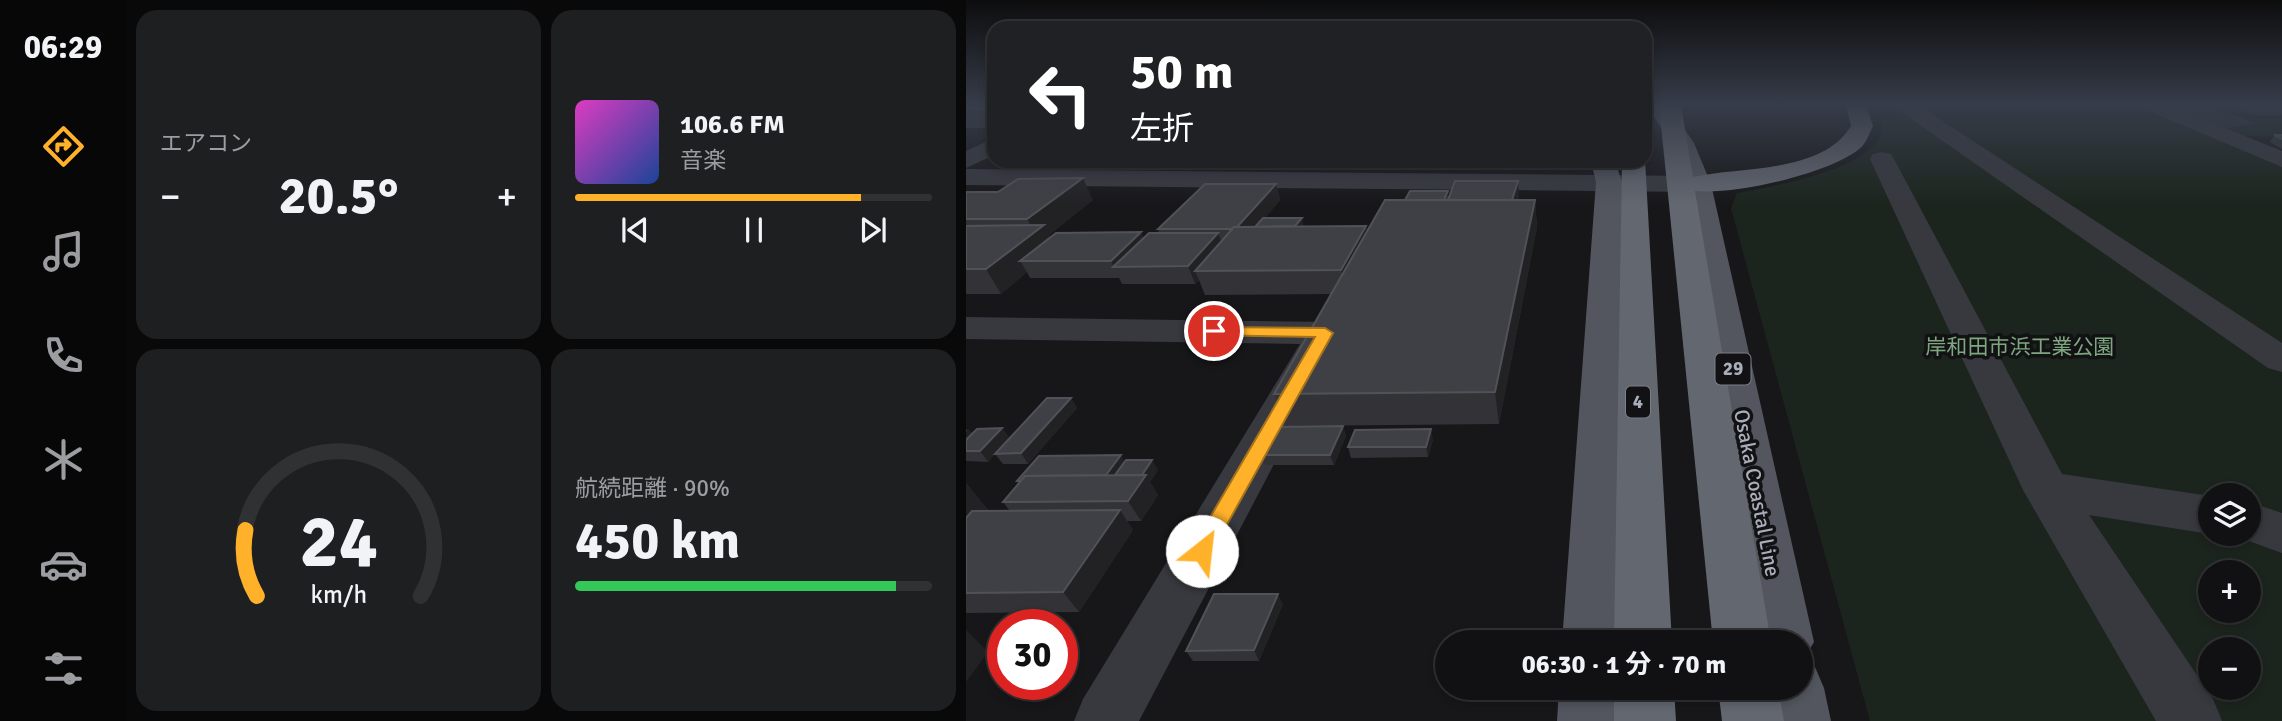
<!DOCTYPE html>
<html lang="ja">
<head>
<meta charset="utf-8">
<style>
	:root { --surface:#111113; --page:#1e1f21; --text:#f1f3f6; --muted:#9c9da0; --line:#303133; --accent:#ffb129 }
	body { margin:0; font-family:Signika,"Noto Sans JP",sans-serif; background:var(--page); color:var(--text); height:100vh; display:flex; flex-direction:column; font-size:26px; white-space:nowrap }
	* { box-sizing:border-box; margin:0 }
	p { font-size:23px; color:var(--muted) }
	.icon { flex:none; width:38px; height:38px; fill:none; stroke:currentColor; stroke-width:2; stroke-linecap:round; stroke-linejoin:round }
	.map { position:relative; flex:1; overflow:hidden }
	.panel { display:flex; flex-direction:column; gap:10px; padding:10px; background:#09090a; width:840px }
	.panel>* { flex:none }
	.banner { position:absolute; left:21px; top:21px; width:665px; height:147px; border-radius:21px; box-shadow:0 4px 10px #0003,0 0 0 2px var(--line); background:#202124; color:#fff; overflow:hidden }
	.tools { position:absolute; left:1232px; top:483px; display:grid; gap:14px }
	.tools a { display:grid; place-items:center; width:63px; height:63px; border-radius:50%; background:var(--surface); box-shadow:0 4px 10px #0003,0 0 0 2px var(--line); font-size:35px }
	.speed { position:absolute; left:21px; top:609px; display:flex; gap:14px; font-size:35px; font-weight:700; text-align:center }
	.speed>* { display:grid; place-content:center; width:91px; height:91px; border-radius:50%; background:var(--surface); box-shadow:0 4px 10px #0003,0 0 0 2px var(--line); line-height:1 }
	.speed .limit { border:10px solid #d22; background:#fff; color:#111 }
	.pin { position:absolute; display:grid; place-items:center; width:60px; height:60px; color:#fff; margin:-30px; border:4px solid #fff; border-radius:50%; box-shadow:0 2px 7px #0007 }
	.me { position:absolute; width:77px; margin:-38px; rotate:29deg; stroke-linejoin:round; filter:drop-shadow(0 0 5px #0008) }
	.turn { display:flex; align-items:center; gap:24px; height:147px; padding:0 28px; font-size:32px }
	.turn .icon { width:91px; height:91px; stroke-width:2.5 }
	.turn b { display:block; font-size:49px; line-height:60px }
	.big { font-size:52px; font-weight:700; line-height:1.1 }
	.panel .tile { flex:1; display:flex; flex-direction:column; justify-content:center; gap:10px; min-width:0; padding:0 24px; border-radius:21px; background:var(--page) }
	.panel .dial { align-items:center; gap:0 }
	.dial svg { height:182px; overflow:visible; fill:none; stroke:var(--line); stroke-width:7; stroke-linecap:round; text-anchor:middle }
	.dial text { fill:var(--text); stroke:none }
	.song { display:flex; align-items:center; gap:21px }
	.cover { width:84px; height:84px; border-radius:10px; background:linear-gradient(135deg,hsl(310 70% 55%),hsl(220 70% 35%)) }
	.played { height:7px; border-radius:4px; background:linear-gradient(90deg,var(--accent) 80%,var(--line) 80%) }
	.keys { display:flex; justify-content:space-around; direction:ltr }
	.heat { display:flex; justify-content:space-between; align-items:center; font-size:38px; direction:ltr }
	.charge { height:10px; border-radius:5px; background:linear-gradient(90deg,#34c759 90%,var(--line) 0) }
	.panel .tiles { flex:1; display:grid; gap:10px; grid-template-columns:repeat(2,1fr) }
	.trip { position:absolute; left:469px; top:630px; width:378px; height:70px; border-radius:35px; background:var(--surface); box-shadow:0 4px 10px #0003,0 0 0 2px var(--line); font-weight:700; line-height:70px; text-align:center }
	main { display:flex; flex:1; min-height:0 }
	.menu { display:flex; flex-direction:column; width:126px; justify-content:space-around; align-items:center; background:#070708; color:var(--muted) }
	.menu .icon { width:49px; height:49px }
	.menu .selected { color:var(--accent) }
	.menu b { font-size:32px; color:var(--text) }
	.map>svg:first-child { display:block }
	.green { fill:#1c251d; fill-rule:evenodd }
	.water { fill:#2c373e }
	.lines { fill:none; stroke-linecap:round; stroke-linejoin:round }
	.minor { fill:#38393f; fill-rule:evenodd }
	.major { fill:#53565e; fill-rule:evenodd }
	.highway { fill:#636770; fill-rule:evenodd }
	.wall { fill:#333337 }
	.shaded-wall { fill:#222225 }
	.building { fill:#3f4045; stroke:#505257; stroke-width:2 }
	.route { fill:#ffb129; stroke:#a6731b; stroke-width:2 }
	.labels { text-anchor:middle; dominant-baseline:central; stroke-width:7; stroke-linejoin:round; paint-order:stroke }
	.shield { fill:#121214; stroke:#7b7f88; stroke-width:2 }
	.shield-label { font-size:19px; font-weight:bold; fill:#a8aeba }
	.park-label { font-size:21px; fill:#7ea67f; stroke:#121214 }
	.street-label { font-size:21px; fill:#a8aeba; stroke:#121214 }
</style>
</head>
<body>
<main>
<nav class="menu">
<b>06:29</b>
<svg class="icon selected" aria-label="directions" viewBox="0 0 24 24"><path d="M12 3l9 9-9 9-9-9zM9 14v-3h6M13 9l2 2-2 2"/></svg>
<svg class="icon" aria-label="music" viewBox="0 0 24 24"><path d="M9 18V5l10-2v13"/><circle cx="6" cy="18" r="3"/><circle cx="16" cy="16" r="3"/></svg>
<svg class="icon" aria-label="phone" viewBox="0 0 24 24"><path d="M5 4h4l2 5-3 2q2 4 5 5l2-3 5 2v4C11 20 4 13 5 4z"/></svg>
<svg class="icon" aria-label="climate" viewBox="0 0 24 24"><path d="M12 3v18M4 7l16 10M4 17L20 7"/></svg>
<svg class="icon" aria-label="car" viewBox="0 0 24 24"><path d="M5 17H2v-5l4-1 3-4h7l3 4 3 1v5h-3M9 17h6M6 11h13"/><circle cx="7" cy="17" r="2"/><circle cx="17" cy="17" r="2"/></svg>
<svg class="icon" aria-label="filters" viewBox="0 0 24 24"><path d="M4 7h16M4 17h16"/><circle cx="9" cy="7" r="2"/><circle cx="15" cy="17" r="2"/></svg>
</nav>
<section class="panel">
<div class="tiles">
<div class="tile"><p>エアコン</p>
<div class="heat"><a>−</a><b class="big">20.5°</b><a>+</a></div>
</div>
<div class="tile">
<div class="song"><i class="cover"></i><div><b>106.6 FM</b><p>音楽</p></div></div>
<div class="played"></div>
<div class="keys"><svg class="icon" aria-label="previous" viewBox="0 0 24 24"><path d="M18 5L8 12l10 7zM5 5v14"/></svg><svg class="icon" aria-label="pause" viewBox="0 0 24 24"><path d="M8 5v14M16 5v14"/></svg><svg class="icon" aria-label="next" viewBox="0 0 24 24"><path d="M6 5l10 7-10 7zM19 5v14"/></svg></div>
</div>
<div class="tile dial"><svg viewBox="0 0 100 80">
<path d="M14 69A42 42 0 1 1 86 69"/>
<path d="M14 69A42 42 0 0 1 9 40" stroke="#ffb129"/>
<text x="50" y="56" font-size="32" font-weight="700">24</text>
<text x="50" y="72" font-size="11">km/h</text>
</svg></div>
<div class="tile"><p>航続距離 · 90%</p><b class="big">450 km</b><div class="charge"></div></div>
</div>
</section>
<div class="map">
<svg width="1316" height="721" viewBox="0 0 1316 721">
	<rect width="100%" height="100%" fill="#171719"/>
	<!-- green -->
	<g class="green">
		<path d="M 908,105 L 1172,105 L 1316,165 L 1316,721 L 904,721 L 765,208 L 771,193 C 802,187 920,168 915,125 C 915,119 910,111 908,105 ZM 1244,495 L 1283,495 L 1283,534 L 1244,534 ZM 1244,572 L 1283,572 L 1283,611 L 1244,611 ZM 1244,649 L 1283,649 L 1283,688 L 1244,688 Z"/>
		<path d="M 1193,105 L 1253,105 L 1267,107 L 1293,119 L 1316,119 L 1316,136 L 1268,136 Z"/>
	</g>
	<!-- water -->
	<path class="water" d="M 1202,105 L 1241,105 L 1291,124 L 1258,128 Z"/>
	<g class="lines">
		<!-- minor -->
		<g class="minor">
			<path d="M 928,105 L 952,105 L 1316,343 L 1316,372 L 1302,368 L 931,109 Z"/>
			<path d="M 1174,105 L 1202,105 L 1316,151 L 1316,167 L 1178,109 Z"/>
			<path d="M 28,138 L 28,155 L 0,168 L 0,151 Z"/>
			<path d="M 916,152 L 925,154 L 928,159 L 1096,474 L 1244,496 L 1244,534 L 1123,515 L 1247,699 L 1256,721 L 1190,721 L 1057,490 L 904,159 L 907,154 Z"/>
			<path d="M 0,169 L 732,176 L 741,178 L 745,184 L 741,190 L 732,192 L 0,185 Z"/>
			<path d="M 0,317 L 359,322 L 372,325 L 377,333 L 173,721 L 108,721 L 117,699 L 334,344 L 0,339 Z"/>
			<path d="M 1283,502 L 1316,513 L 1316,553 L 1266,535 L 1283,534 Z"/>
		</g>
		<!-- major -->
		<g class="major">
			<path d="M 681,105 L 702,105 L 728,143 L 745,184 L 848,642 L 836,662 L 849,667 L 858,688 L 865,721 L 803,721 L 798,688 L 835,688 L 835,642 L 790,642 L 719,184 L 704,143 Z"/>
			<path d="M 625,161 L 649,161 L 656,182 L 654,642 L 596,642 L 630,182 Z"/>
			<path d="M 593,688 L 653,688 L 653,721 L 591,721 Z"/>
		</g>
		<!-- highway -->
		<g class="highway">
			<path d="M 693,105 L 715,105 L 727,177 C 774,166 856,174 885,126 L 880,105 L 900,105 L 907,126 C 903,134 900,144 893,149 C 863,174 768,195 729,191 L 805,642 L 747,642 Z"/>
			<path d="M 679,159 L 706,642 L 648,642 L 656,161 L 679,161 Z"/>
			<path d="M 648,688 L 708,688 L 710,721 L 648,721 Z"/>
			<path d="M 752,688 L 812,688 L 818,721 L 756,721 Z"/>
		</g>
	</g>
	<!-- wall -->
	<g class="wall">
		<rect x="0" y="105" width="28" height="23"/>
		<path d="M 1270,105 L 1316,105 L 1316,115 L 1286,115 L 1269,106 Z"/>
		<path d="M 1308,135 L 1316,135 L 1316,149 L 1304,142 Z"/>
		<path d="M 310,184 L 314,200 L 299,218 L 338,226 L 400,226 L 401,231 L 439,200 L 483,196 L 553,197 L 552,200 L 569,200 L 571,227 L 533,424 L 320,426 L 308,394 L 365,294 L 239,295 L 233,280 L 229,284 L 156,284 L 153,278 L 64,278 L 61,272 L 35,294 L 0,294 L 0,192 L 127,200 L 83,235 L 84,237 L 178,238 L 193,233 L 192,229 Z"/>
		<path d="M 105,398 L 111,408 L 62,464 L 37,464 L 29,454 L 22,462 L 0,461 L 0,429 L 6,434 L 43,438 Z"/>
		<path d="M 377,426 L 380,436 L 368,465 L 299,465 L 295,455 Z"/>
		<path d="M 467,440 L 462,457 L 385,458 L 382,447 Z"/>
		<path d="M 159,461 L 192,470 L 184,482 L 192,495 L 175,521 L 161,521 L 167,530 L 113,612 L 0,613 L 0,483 L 22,510 L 22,511 L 44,511 L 37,502 L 53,483 L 51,481 Z"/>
		<path d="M 317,604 L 293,661 L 227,661 L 220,651 Z"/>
	</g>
	<!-- shaded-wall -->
	<g class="shaded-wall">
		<path d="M 28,105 L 28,124 L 20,109 Z"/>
		<path d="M 117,178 L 127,200 L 83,235 L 90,248 L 54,261 L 61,272 L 35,294 L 20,269 L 69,232 L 61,219 Z"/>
		<path d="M 552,181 L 553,197 L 547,222 L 545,206 Z"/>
		<path d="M 310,184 L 314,200 L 285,235 L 270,229 Z"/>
		<path d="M 569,200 L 571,227 L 533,424 L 529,392 Z"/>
		<path d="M 336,218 L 338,226 L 323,234 Z"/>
		<path d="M 400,226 L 406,249 L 381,294 L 375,270 Z"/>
		<path d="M 175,232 L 183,249 L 148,267 L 145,261 Z"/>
		<path d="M 252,233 L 259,250 L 229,271 L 233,280 L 229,284 L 222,266 Z"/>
		<path d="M 105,398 L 111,408 L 62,464 L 55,453 Z"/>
		<path d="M 377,426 L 380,436 L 368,465 L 364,455 Z"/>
		<path d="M 36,428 L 44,438 L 22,462 L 14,451 Z"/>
		<path d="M 3,429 L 10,439 L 0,450 L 0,432 Z"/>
		<path d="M 465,429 L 467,440 L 462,457 L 460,447 Z"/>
		<path d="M 155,455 L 161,466 L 147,477 L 136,480 Z"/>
		<path d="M 186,460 L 192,470 L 184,482 L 192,495 L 175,521 L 162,501 L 174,477 Z"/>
		<path d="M 0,483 L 22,510 L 0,536 Z"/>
		<path d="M 154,510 L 167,530 L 113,612 L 97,592 Z"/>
		<path d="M 312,594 L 317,604 L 293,661 L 288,650 Z"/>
		<path d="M 0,630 L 22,652 L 0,682 Z"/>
	</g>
	<!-- building -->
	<g class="building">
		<path d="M 0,105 L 28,105 L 20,109 L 0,109 Z"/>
		<path d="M 1308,135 L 1316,135 L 1316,139 Z"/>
		<path d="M 117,178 L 61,219 L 0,219 L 0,192 L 32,192 L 52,179 Z"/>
		<path d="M 489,181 L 552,181 L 546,200 L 482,200 Z"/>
		<path d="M 239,184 L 310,184 L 271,227 L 268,227 L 266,229 L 192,229 Z"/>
		<path d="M 444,191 L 482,191 L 478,200 L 439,200 Z"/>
		<path d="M 419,200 L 569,200 L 529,392 L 308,394 Z"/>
		<path d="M 297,218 L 336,218 L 329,226 L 289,227 Z"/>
		<path d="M 78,225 L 20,269 L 0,269 L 0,226 Z"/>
		<path d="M 400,226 L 375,270 L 229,271 L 268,227 Z"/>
		<path d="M 175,232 L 145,261 L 54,261 L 90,233 Z"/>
		<path d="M 183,233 L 252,233 L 222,266 L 147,267 Z"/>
		<path d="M 81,398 L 105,398 L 55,453 L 29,454 Z"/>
		<path d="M 377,426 L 364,455 L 295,455 L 310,427 Z"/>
		<path d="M 36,428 L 14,451 L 0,451 L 0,440 L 11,429 Z"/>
		<path d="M 465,429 L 460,447 L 382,447 L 389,430 Z"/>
		<path d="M 155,455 L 140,475 L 59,476 L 55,481 L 51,481 L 73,456 Z"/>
		<path d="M 160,460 L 186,460 L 176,475 L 149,475 Z"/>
		<path d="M 180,475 L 162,501 L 37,502 L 59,476 Z"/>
		<path d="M 154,510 L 97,592 L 0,593 L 0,518 L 6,511 Z"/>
		<path d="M 248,594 L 312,594 L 288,650 L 220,651 Z"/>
	</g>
	<!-- sky -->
	<linearGradient id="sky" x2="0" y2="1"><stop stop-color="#0d0d0e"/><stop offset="0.51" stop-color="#363c49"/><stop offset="1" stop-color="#363c49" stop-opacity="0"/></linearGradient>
	<rect width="1316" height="205" fill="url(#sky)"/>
	<!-- route -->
	<path class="route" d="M 248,327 L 359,328 L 367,333 L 243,557 L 236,560 L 228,557 L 225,551 L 228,545 L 349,337 L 243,335 L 241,331 Z"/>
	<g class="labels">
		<!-- shield labels -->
		<g class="shield">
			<rect x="749.5" y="353.5" width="35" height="31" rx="5"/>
			<rect x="660" y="386.5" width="24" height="31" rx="5"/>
		</g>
		<g class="shield-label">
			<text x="767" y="369">29</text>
			<text x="672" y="402">4</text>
		</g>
		<!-- park labels -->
		<g class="park-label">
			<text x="1054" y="347">岸和田市浜工業公園</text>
		</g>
		<!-- street labels -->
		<g class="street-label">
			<text transform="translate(791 493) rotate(79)">Osaka Coastal Line</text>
		</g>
	</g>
</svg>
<div class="tools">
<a><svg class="icon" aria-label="layers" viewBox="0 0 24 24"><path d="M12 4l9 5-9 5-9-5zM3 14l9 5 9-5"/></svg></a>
<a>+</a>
<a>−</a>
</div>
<div class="speed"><div class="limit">30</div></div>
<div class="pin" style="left:248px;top:331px;background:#d93025"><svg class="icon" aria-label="arrive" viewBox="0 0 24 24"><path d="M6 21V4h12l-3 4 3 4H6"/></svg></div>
<svg class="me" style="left:236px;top:551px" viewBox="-20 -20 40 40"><circle r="19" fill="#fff"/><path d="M0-13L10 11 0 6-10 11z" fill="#ffb129"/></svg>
<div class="trip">06:30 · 1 分 · 70 m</div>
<div class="banner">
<div class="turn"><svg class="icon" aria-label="left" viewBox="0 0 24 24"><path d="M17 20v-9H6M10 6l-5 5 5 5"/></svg><div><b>50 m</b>左折</div></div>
</div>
</div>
</main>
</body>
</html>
